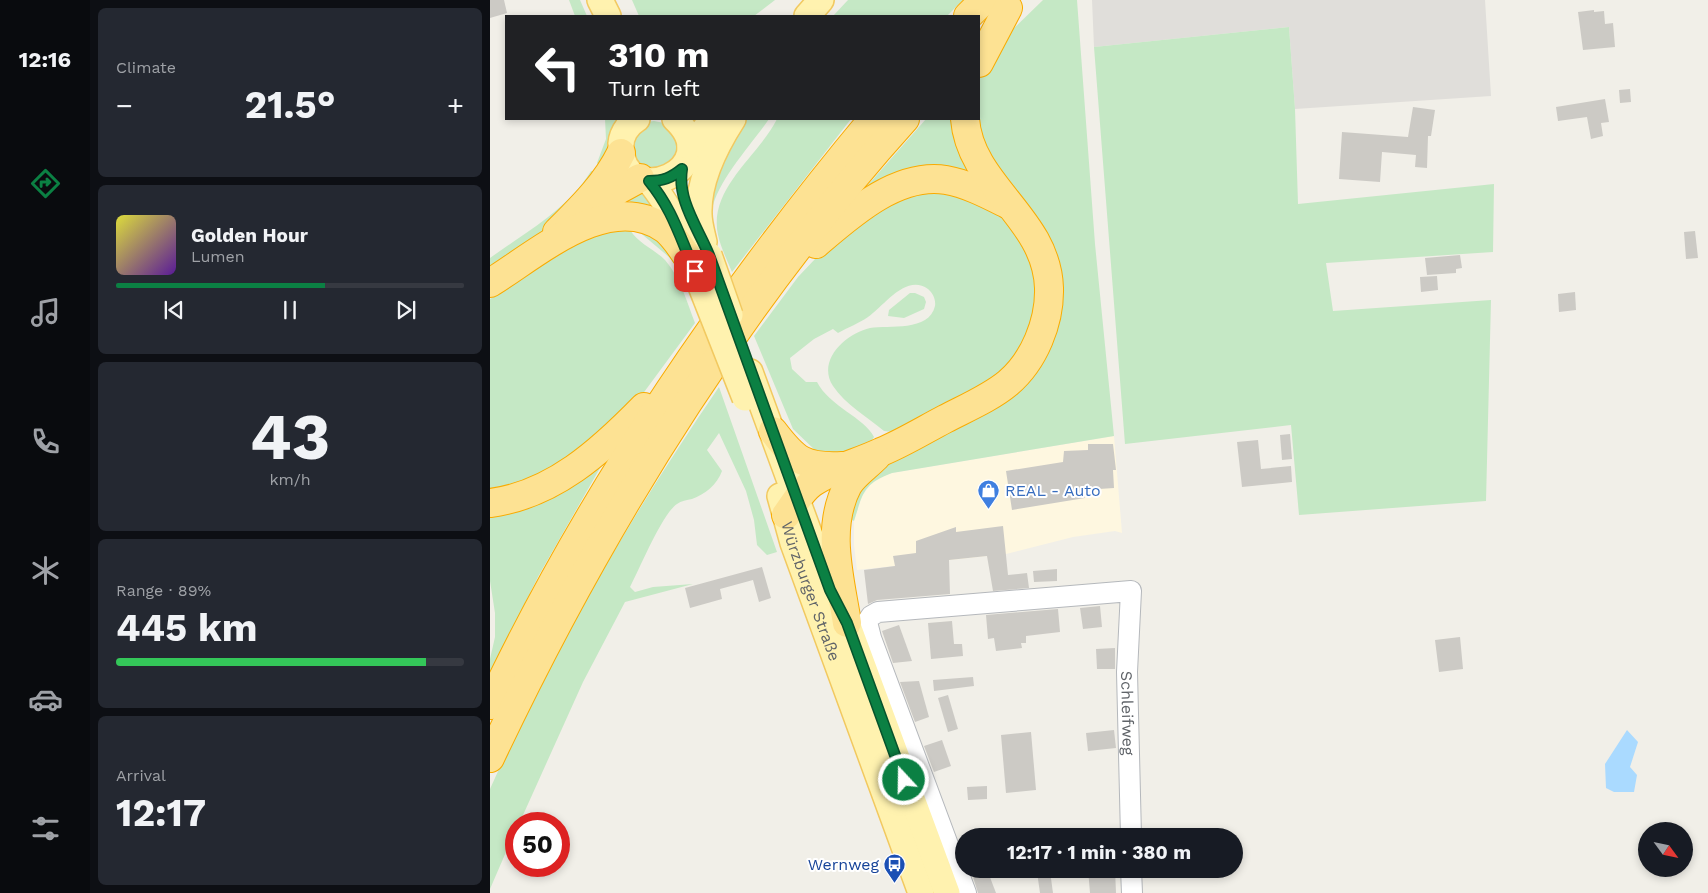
<!DOCTYPE html>
<html lang="en">
<head>
<meta charset="utf-8">
<style>
	:root { --surface:#171b24; --page:#242831; --text:#f1f3f6; --muted:#9ea1a6; --line:#363941; --accent:#0b8043 }
	body { margin:0; font-family:"Work Sans",sans-serif; background:var(--page); color:var(--text); height:100vh; display:flex; flex-direction:column; font-size:19px; white-space:nowrap }
	* { box-sizing:border-box; margin:0 }
	p { font-size:16px; color:var(--muted) }
	.icon { flex:none; width:28px; height:28px; fill:none; stroke:currentColor; stroke-width:2; stroke-linecap:round; stroke-linejoin:round }
	.map { position:relative; flex:1; overflow:hidden }
	.panel { display:flex; flex-direction:column; gap:8px; padding:8px; background:#0d0f14; width:400px }
	.panel>* { flex:none }
	.top-card { position:absolute; left:15px; top:15px; width:475px; height:105px; border-radius:0px; box-shadow:0 2px 8px #0003; background:#202124; color:#fff; overflow:hidden }
	.needle { width:32px; rotate:123deg }
	.buttons { position:absolute; left:1148px; top:822px; display:grid; gap:10px }
	.buttons a { display:grid; place-items:center; width:55px; height:55px; border-radius:50%; background:var(--surface); box-shadow:0 2px 8px #0003; font-size:25px }
	.speed { position:absolute; left:15px; top:812px; display:flex; gap:10px; font-size:25px; font-weight:700; text-align:center }
	.speed>* { display:grid; place-content:center; width:65px; height:65px; border-radius:50%; background:var(--surface); box-shadow:0 2px 8px #0003; line-height:1 }
	.speed .limit { border:8px solid #d22; background:#fff; color:#111 }
	.pin { position:absolute; display:grid; place-items:center; width:42px; height:42px; color:#fff; margin:-21px; border-radius:10px; box-shadow:0 2px 8px #0006 }
	.me { position:absolute; width:55px; margin:-28px; rotate:339deg; stroke-linejoin:round; filter:drop-shadow(0 0 4px #0008) }
	.turn { display:flex; align-items:center; gap:18px; height:105px; padding:0 20px; font-size:22px }
	.turn .icon { width:65px; height:65px; stroke-width:2.5 }
	.turn b { display:block; font-size:35px; line-height:42px }
	.big { font-size:38px; font-weight:700; line-height:1.1 }
	.panel .card { flex:1; display:flex; flex-direction:column; justify-content:center; gap:8px; min-width:0; padding:0 18px; border-radius:8px; background:var(--page) }
	.panel .dial { align-items:center; gap:0 }
	.dial b { font-size:65px; line-height:1 }
	.song { display:flex; align-items:center; gap:15px }
	.cover { width:60px; height:60px; border-radius:8px; background:linear-gradient(135deg,hsl(60 70% 55%),hsl(270 70% 35%)) }
	.played { height:5px; border-radius:2px; background:linear-gradient(90deg,var(--accent) 60%,var(--line) 60%) }
	.keys { display:flex; justify-content:space-around; direction:ltr }
	.heat { display:flex; justify-content:space-between; align-items:center; font-size:28px; direction:ltr }
	.charge { height:8px; border-radius:4px; background:linear-gradient(90deg,#34c759 89%,var(--line) 0) }
	.trip { position:absolute; left:465px; top:828px; width:288px; height:50px; border-radius:25px; background:var(--surface); box-shadow:0 2px 8px #0003; font-weight:700; line-height:50px; text-align:center }
	main { display:flex; flex:1; min-height:0 }
	.dock { display:flex; flex-direction:column; width:90px; justify-content:space-around; align-items:center; background:#090b0e; color:var(--muted) }
	.dock .icon { width:35px; height:35px }
	.dock .on { color:var(--accent) }
	.dock b { font-size:22px; color:var(--text) }
	.map>svg:first-child { display:block }
	.commercial { fill:#fef7e0 }
	.industrial { fill:#e0deda }
	.green { fill:#c5e8c5 }
	.water { fill:#aadaff }
	.building { fill:#cccac5 }
	.lines { fill:none; stroke-linecap:round; stroke-linejoin:round }
	.minor-casing { stroke:#b5b8bc; stroke-width:22 }
	.major-casing { stroke:#f2c960; stroke-width:28 }
	.highway-casing { stroke:#f9ab00; stroke-width:30 }
	.minor { stroke:#fff; stroke-width:20 }
	.major { stroke:#fff2af; stroke-width:25 }
	.highway { stroke:#fde293; stroke-width:28 }
	.major-bridge-casing { stroke:#f2c960; stroke-width:28; stroke-linecap:butt }
	.major-bridge { stroke:#fff2af; stroke-width:25 }
	.route-casing { stroke:#07532c; stroke-width:12 }
	.route { stroke:#0b8043; stroke-width:9 }
	.labels { text-anchor:middle; dominant-baseline:central; stroke-width:4; stroke-linejoin:round; paint-order:stroke }
	.shop-label { font-size:16px; fill:#366cbe; stroke:#fff; text-anchor:start }
	.street-label { font-size:16px; fill:#5f6368; stroke:#fff }
	.transit-label { font-size:16px; fill:#164399; stroke:#fff; text-anchor:end }
</style>
</head>
<body>
<main>
<nav class="dock">
<b>12:16</b>
<svg class="icon on" aria-label="directions" viewBox="0 0 24 24"><path d="M12 3l9 9-9 9-9-9zM9 14v-3h6M13 9l2 2-2 2"/></svg>
<svg class="icon" aria-label="music" viewBox="0 0 24 24"><path d="M9 18V5l10-2v13"/><circle cx="6" cy="18" r="3"/><circle cx="16" cy="16" r="3"/></svg>
<svg class="icon" aria-label="phone" viewBox="0 0 24 24"><path d="M5 4h4l2 5-3 2q2 4 5 5l2-3 5 2v4C11 20 4 13 5 4z"/></svg>
<svg class="icon" aria-label="climate" viewBox="0 0 24 24"><path d="M12 3v18M4 7l16 10M4 17L20 7"/></svg>
<svg class="icon" aria-label="car" viewBox="0 0 24 24"><path d="M5 17H2v-5l4-1 3-4h7l3 4 3 1v5h-3M9 17h6M6 11h13"/><circle cx="7" cy="17" r="2"/><circle cx="17" cy="17" r="2"/></svg>
<svg class="icon" aria-label="filters" viewBox="0 0 24 24"><path d="M4 7h16M4 17h16"/><circle cx="9" cy="7" r="2"/><circle cx="15" cy="17" r="2"/></svg>
</nav>
<section class="panel">
<div class="card"><p>Climate</p>
<div class="heat"><a>−</a><b class="big">21.5°</b><a>+</a></div>
</div>
<div class="card">
<div class="song"><i class="cover"></i><div><b>Golden Hour</b><p>Lumen</p></div></div>
<div class="played"></div>
<div class="keys"><svg class="icon" aria-label="previous" viewBox="0 0 24 24"><path d="M18 5L8 12l10 7zM5 5v14"/></svg><svg class="icon" aria-label="pause" viewBox="0 0 24 24"><path d="M8 5v14M16 5v14"/></svg><svg class="icon" aria-label="next" viewBox="0 0 24 24"><path d="M6 5l10 7-10 7zM19 5v14"/></svg></div>
</div>
<div class="card dial"><b>43</b><p>km/h</p></div>
<div class="card"><p>Range · 89%</p><b class="big">445 km</b><div class="charge"></div></div>
<div class="card"><p>Arrival</p><b class="big">12:17</b></div>
</section>
<div class="map">
<svg width="1218" height="893" viewBox="0 0 1218 893">
	<rect width="100%" height="100%" fill="#f1efe8"/>
	<!-- commercial -->
	<path class="commercial" d="M 624,436 L 632,533 L 625,531 L 583,537 L 516,554 L 367,570 L 364,545 L 364,521 L 372,496 L 384,480 L 402,473 Z"/>
	<!-- industrial -->
	<path class="industrial" d="M 602,0 L 995,0 L 1001,96 L 805,109 L 799,27 L 604,47 Z"/>
	<!-- green -->
	<g class="green">
		<path d="M 79,0 L 90,0 L 97,16 L 85,16 Z"/>
		<path d="M 142,0 L 285,0 L 264,16 L 149,16 Z"/>
		<path d="M 358,0 L 473,0 L 457,16 L 343,16 Z"/>
		<path d="M 553,0 L 587,0 L 605,244 L 624,436 L 402,473 C 373,484 373,493 364,521 L 355,516 L 364,495 L 402,459 L 504,404 L 569,317 L 495,157 L 489,119 L 489,78 L 517,35 Z"/>
		<path d="M 799,27 L 805,109 L 808,204 L 1004,184 L 1003,252 L 836,263 L 843,311 L 1001,300 L 996,501 L 809,515 L 801,425 L 635,444 L 604,47 Z"/>
		<path d="M 115,119 L 131,119 L 114,170 L 107,163 L 116,139 Z"/>
		<path d="M 255,119 L 279,119 C 262,144 227,181 222,210 L 218,191 Z"/>
		<path d="M 287,119 L 361,119 L 242,272 C 237,260 231,248 228,235 C 218,188 269,156 287,119 Z"/>
		<path d="M 436,119 L 465,119 L 496,182 L 363,202 Z"/>
		<path d="M 164,121 L 179,124 L 192,150 L 174,172 L 147,165 L 141,138 L 156,122 Z"/>
		<path d="M 101,171 L 107,172 L 80,211 L 0,270 L 0,258 C 36,232 77,210 101,171 Z"/>
		<path d="M 151,187 L 182,225 L 142,204 L 138,198 Z"/>
		<path d="M 454,189 L 506,207 L 548,263 L 548,319 L 521,362 L 504,377 L 403,432 L 394,431 C 377,417 355,404 343,386 C 326,360 357,333 380,328 C 399,325 439,332 445,306 C 446,300 443,293 438,289 C 416,273 394,306 378,317 C 368,324 358,327 348,333 L 343,329 L 324,339 L 300,358 L 302,369 L 316,382 L 327,382 C 339,406 375,418 384,437 L 380,443 L 346,458 L 327,452 L 303,429 L 264,336 L 308,277 L 343,240 L 405,197 Z"/>
		<path d="M 152,225 L 182,252 L 190,271 L 179,257 L 147,230 Z"/>
		<path d="M 104,230 L 140,230 C 149,244 164,249 175,260 C 190,277 197,302 205,323 L 149,399 L 84,465 L 0,499 L 0,299 L 68,251 Z"/>
		<path d="M 420,293 L 425,293 L 434,297 L 436,302 L 434,309 L 414,318 L 398,316 L 399,310 Z"/>
		<path d="M 229,387 L 287,552 L 277,555 L 267,545 L 264,520 L 256,491 L 229,433 L 217,450 L 232,471 C 227,485 215,494 202,499 C 197,500 191,501 187,504 C 172,514 150,568 140,587 L 145,592 L 163,587 L 203,584 L 135,602 L 93,682 L 29,824 L 26,824 L 26,829 L 0,889 L 0,789 C 63,649 142,514 229,387 Z"/>
		<path d="M 118,454 L 49,575 L 0,673 L 0,659 L 5,637 L 5,613 L 0,581 L 0,510 Z"/>
	</g>
	<!-- water -->
	<path class="water" d="M 1137,730 L 1148,742 L 1140,767 L 1147,775 L 1144,792 L 1124,792 L 1116,788 L 1115,764 Z"/>
	<!-- building -->
	<g class="building">
		<path d="M 0,0 L 14,0 L 17,13 L 0,18 Z"/>
		<path d="M 1104,10 L 1104,12 L 1114,11 L 1115,24 L 1123,23 L 1125,47 L 1093,50 L 1088,12 Z"/>
		<path d="M 1140,89 L 1141,102 L 1130,103 L 1129,90 Z"/>
		<path d="M 1115,99 L 1119,122 L 1111,123 L 1113,136 L 1101,139 L 1097,117 L 1068,121 L 1066,107 Z"/>
		<path d="M 923,107 L 945,110 L 941,136 L 938,136 L 937,168 L 925,167 L 926,155 L 892,152 L 890,182 L 849,179 L 852,132 L 918,137 Z"/>
		<path d="M 1205,231 L 1208,258 L 1196,259 L 1194,232 Z"/>
		<path d="M 970,255 L 972,268 L 966,269 L 966,273 L 937,275 L 935,258 Z"/>
		<path d="M 947,276 L 948,290 L 931,292 L 930,277 Z"/>
		<path d="M 1085,292 L 1086,310 L 1069,312 L 1068,294 Z"/>
		<path d="M 800,434 L 802,459 L 792,460 L 790,435 Z"/>
		<path d="M 768,440 L 771,469 L 801,466 L 802,482 L 752,487 L 747,442 Z"/>
		<path d="M 598,444 L 623,444 L 626,470 L 623,470 L 624,488 L 594,490 L 595,498 L 522,510 L 516,471 L 573,462 L 574,451 L 598,450 Z"/>
		<path d="M 513,526 L 518,575 L 537,573 L 539,588 L 503,591 L 497,556 L 459,560 L 460,594 L 387,600 L 378,604 L 374,570 L 405,566 L 403,556 L 426,553 L 426,541 L 466,527 L 466,532 Z"/>
		<path d="M 272,567 L 281,598 L 269,602 L 263,580 L 230,589 L 232,599 L 200,608 L 195,588 Z"/>
		<path d="M 567,569 L 567,581 L 544,582 L 543,571 Z"/>
		<path d="M 610,606 L 612,627 L 593,629 L 590,608 Z"/>
		<path d="M 568,609 L 570,632 L 536,636 L 536,643 L 531,643 L 532,648 L 506,651 L 504,638 L 498,639 L 496,615 Z"/>
		<path d="M 462,621 L 464,644 L 472,644 L 473,656 L 441,659 L 438,623 Z"/>
		<path d="M 409,625 L 422,661 L 403,663 L 392,631 Z"/>
		<path d="M 970,637 L 973,669 L 949,672 L 945,640 Z"/>
		<path d="M 625,648 L 625,669 L 607,669 L 606,649 Z"/>
		<path d="M 483,677 L 484,686 L 444,691 L 443,680 Z"/>
		<path d="M 429,681 L 439,717 L 425,722 L 410,682 Z"/>
		<path d="M 458,695 L 468,729 L 458,732 L 448,698 Z"/>
		<path d="M 624,730 L 626,748 L 598,751 L 596,733 Z"/>
		<path d="M 541,732 L 546,790 L 516,793 L 511,735 Z"/>
		<path d="M 452,740 L 461,766 L 444,772 L 434,746 Z"/>
		<path d="M 497,786 L 497,799 L 478,800 L 477,787 Z"/>
		<path d="M 598,869 L 625,869 L 626,893 L 600,893 Z"/>
		<path d="M 560,871 L 563,893 L 550,893 L 547,872 Z"/>
		<path d="M 498,872 L 506,893 L 488,893 L 483,877 Z"/>
	</g>
	<g class="lines">
		<defs>
			<g id="minor">
				<path d="M 641,869 L 642,893"/>
				<path id="s1" d="M 476,893 L 381,638 L 377,622 L 381,616 L 388,612 L 641,591 L 637,672 L 641,836"/>
			</g>
			<g id="major">
				<path d="M 110,0 L 118,16"/>
				<path d="M 317,16 L 331,0"/>
				<path d="M 147,119 C 137,125 130,136 131,148 C 134,213 238,169 185,119"/>
				<path d="M 200,147 L 223,119"/>
				<path d="M 159,181 C 177,202 188,225 197,251"/>
				<path d="M 214,242 C 212,233 209,223 209,214 C 208,181 225,147 243,119"/>
				<path d="M 260,372 L 340,590 L 357,623 L 457,893"/>
				<path id="s2" d="M 290,496 L 303,543 L 431,893"/>
			</g>
			<g id="highway">
				<path d="M 478,16 L 494,0"/>
				<path d="M 489,63 L 518,8"/>
				<path d="M 104,211 L 128,190 L 150,178"/>
				<path d="M 67,232 C 90,209 116,184 131,153"/>
				<path d="M 326,244 C 360,215 407,172 456,180 C 478,184 497,194 517,204"/>
				<path d="M 0,283 C 47,254 119,189 175,229 C 186,238 193,251 201,262"/>
				<path d="M 283,431 C 305,460 314,468 352,466"/>
				<path d="M 0,503 C 63,495 111,451 154,407"/>
				<path d="M 296,515 C 304,504 311,491 322,483 C 344,468 368,463 391,452 C 413,443 434,430 455,419 C 476,408 500,398 518,383 C 544,361 560,322 559,288 C 557,218 480,186 475,119"/>
				<path d="M 357,623 C 350,578 335,528 358,485 C 364,475 377,466 386,457"/>
				<path d="M 0,705 C 101,492 233,299 383,119"/>
				<path d="M 0,758 C 109,528 244,309 415,119"/>
			</g>
		</defs>
		<!-- minor casing -->
		<use href="#minor" class="minor-casing"/>
		<!-- major casing -->
		<use href="#major" class="major-casing"/>
		<!-- highway casing -->
		<use href="#highway" class="highway-casing"/>
		<!-- minor -->
		<use href="#minor" class="minor"/>
		<!-- major -->
		<use href="#major" class="major"/>
		<!-- highway -->
		<use href="#highway" class="highway"/>
		<defs>
			<g id="major-bridge">
				<path d="M 219,255 L 240,315"/>
				<path d="M 205,271 L 255,398"/>
			</g>
		</defs>
		<!-- major-bridge casing -->
		<use href="#major-bridge" class="major-bridge-casing"/>
		<!-- major-bridge -->
		<use href="#major-bridge" class="major-bridge"/>
	</g>
	<g class="lines">
		<defs>
			<path id="route" d="M 205,271 C 190,238 183,210 159,181 C 173,181 181,178 192,169 C 187,200 208,228 219,255 L 340,590 L 357,623 L 414,780"/>
		</defs>
		<!-- route casing -->
		<use href="#route" class="route-casing"/>
		<!-- route -->
		<use href="#route" class="route"/>
	</g>
	<!-- icons -->
	<defs>
		<symbol id="shop-pin" viewBox="-11 -11 22 30"><path d="M0 17L-7.5 6A9.5 9.5 0 1 1 7.5 6Z" fill="#3f7fe0" stroke="#fff"/><path d="M-5-2.5h2.3a2.7 3.5 0 0 1 5.4 0H5L5.5 6h-11ZM-1.5-2.5h3a1.5 2.3 0 0 0-3 0Z" fill="#fff"/></symbol>
		<symbol id="bus-pin" viewBox="-11 -11 22 30"><path d="M0 17L-7.5 6A9.5 9.5 0 1 1 7.5 6Z" fill="#1a4fb4" stroke="#fff"/><path d="M-5-6H5V4H4V6H2V4H-2V6H-4V4H-5ZM-3.5-4V0h7V-4ZM-3.5 1.2v1.5H-2V1.2ZM2 1.2v1.5H3.5V1.2Z" fill="#fff"/></symbol>
	</defs>
	<g fill-rule="evenodd">
		<use href="#shop-pin" x="486" y="478" width="25" height="34"/>
		<use href="#bus-pin" x="392" y="852" width="25" height="34"/>
	</g>
	<g class="labels">
		<!-- shop labels -->
		<g class="shop-label">
			<text x="515" y="490">REAL - Auto</text>
		</g>
		<!-- street labels -->
		<g class="street-label">
			<text stroke="none"><textPath href="#s2" startOffset="100">Würzburger Straße</textPath></text>
			<text stroke="none"><textPath href="#s1" startOffset="680">Schleifweg</textPath></text>
		</g>
		<!-- transit labels -->
		<g class="transit-label">
			<text x="389" y="864">Wernweg</text>
		</g>
	</g>
</svg>
<div class="buttons">
<a><svg class="needle" viewBox="-14 -14 28 28"><path d="M0-13l5 13h-10z" fill="#e53935"/><path d="M0 13l5-13h-10z" fill="#9ea1a6"/></svg></a>
</div>
<div class="speed"><div class="limit">50</div></div>
<div class="pin" style="left:205px;top:271px;background:#d93025"><svg class="icon" aria-label="arrive" viewBox="0 0 24 24"><path d="M6 21V4h12l-3 4 3 4H6"/></svg></div>
<svg class="me" style="left:414px;top:780px" viewBox="-20 -20 40 40"><circle r="17" fill="#0b8043" stroke="#fff" stroke-width="3"/><path d="M0-11L8 9 0 5-8 9z" fill="#fff"/></svg>
<div class="trip">12:17 · 1 min · 380 m</div>
<div class="top-card">
<div class="turn"><svg class="icon" aria-label="left" viewBox="0 0 24 24"><path d="M17 20v-9H6M10 6l-5 5 5 5"/></svg><div><b>310 m</b>Turn left</div></div>
</div>
</div>
</main>
</body>
</html>
